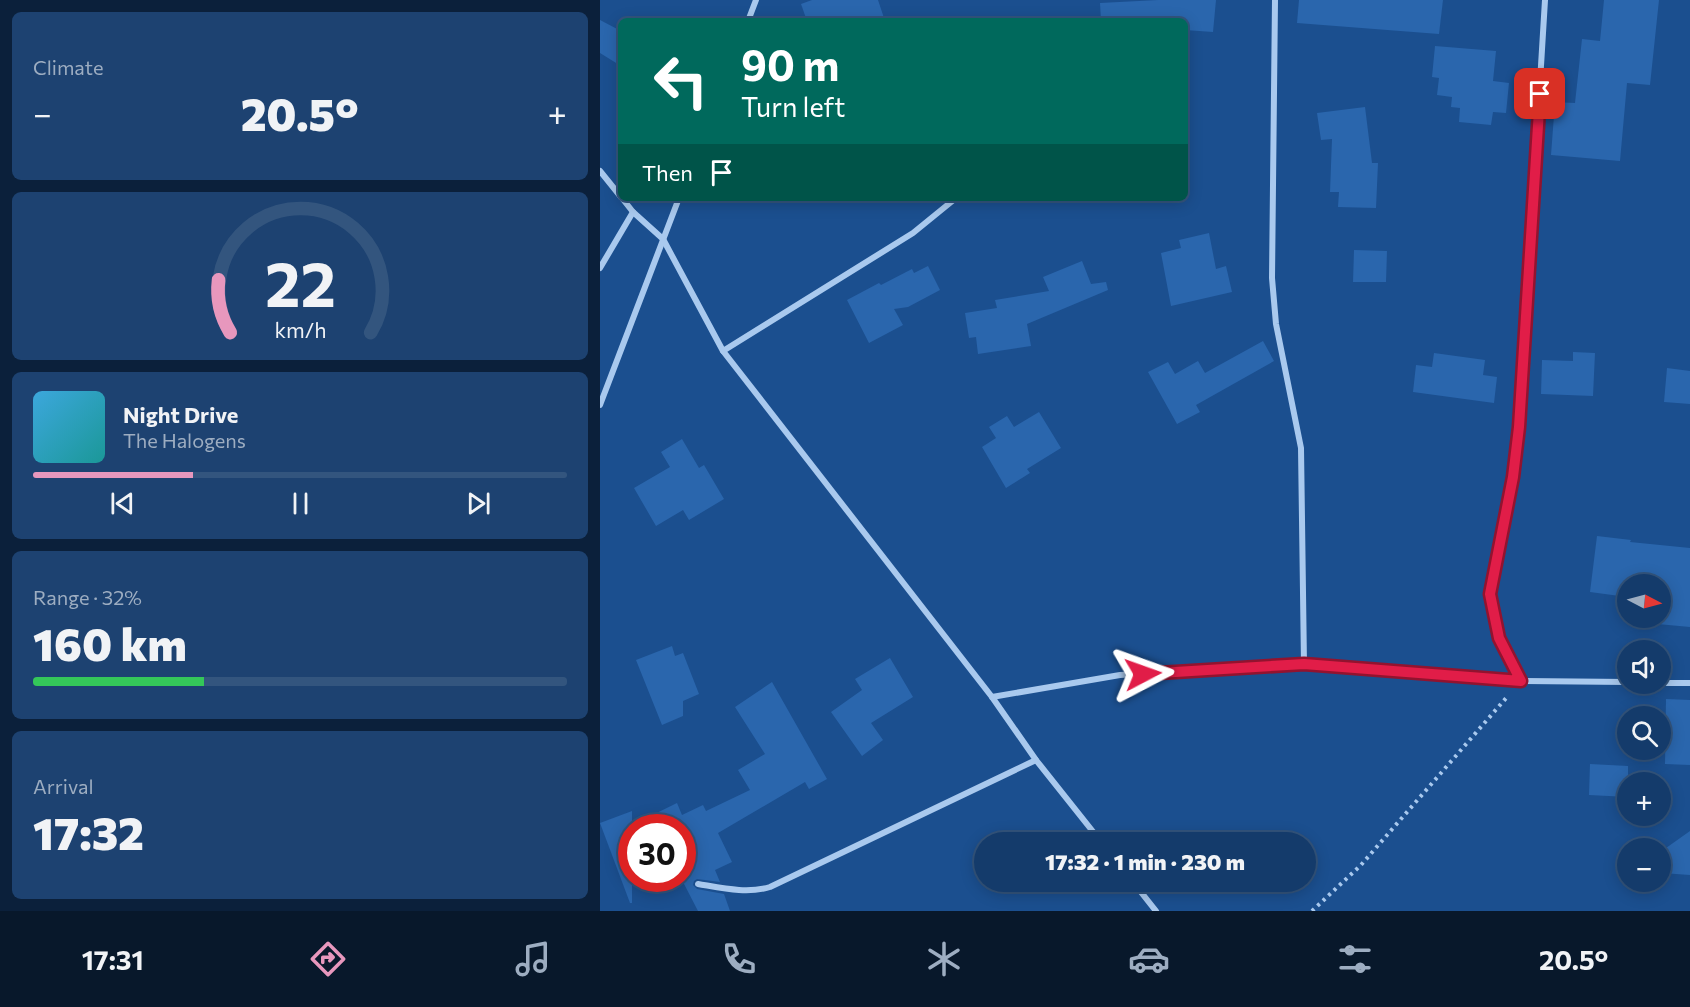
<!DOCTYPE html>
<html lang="en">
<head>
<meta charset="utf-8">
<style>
	:root { --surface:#143b6b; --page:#1d4271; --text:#f1f3f6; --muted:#9dadc1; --line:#33557e; --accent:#e797bd }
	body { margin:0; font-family:Commissioner,sans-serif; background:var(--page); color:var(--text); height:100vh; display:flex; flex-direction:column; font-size:22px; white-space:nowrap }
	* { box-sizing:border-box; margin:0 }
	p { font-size:20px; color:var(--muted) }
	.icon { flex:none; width:33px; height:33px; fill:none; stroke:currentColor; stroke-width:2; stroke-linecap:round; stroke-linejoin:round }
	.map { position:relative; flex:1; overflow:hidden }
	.sheet { display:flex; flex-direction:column; gap:12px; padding:12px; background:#0b203b; width:600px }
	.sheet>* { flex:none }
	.top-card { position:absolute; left:18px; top:18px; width:570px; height:183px; border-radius:9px; box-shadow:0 3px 15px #0003,0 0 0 2px var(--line); background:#00695c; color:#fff; overflow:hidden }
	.needle { width:39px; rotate:96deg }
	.buttons { position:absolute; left:1017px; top:574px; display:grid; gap:12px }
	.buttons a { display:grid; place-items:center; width:54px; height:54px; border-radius:50%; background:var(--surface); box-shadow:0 3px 15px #0003,0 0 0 2px var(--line); font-size:30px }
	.speed { position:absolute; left:18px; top:814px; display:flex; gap:12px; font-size:30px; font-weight:700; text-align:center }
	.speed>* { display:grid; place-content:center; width:78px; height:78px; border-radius:50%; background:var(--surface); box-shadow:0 3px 15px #0003,0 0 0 2px var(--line); line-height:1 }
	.speed .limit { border:9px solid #d22; background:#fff; color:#111 }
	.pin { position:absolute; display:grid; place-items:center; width:51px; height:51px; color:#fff; margin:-26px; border-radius:12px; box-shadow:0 3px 9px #0006 }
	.me { position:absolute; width:66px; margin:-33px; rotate:86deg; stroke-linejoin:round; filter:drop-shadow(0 0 4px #0008) }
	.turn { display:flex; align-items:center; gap:21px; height:126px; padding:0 24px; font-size:27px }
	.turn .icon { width:78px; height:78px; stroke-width:2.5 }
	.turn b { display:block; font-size:42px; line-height:51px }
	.then { display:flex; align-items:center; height:57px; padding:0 24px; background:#0003; gap:12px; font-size:22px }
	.big { font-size:45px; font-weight:800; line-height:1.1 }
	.sheet .widget { flex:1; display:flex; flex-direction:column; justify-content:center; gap:9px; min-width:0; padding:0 21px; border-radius:9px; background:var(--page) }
	.sheet .dial { align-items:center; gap:0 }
	.dial svg { height:156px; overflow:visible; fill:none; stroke:var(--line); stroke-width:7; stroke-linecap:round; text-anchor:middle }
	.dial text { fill:var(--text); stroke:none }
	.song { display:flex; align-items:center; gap:18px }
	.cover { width:72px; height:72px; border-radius:9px; background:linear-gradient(135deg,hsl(200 70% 55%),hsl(180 70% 35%)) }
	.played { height:6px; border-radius:3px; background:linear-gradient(90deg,var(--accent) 30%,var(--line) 30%) }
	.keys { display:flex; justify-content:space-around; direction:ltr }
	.heat { display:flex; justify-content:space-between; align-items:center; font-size:33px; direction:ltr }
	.charge { height:9px; border-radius:4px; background:linear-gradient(90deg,#34c759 32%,var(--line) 0) }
	.trip { position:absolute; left:374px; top:832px; width:342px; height:60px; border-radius:30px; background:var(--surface); box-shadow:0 3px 15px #0003,0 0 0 2px var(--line); font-weight:800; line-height:60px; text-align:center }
	.tab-bar { display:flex; height:96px; justify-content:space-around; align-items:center; background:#08182b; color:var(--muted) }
	.tab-bar .icon { width:42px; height:42px }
	.tab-bar .active { color:var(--accent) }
	.tab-bar b { font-size:27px; color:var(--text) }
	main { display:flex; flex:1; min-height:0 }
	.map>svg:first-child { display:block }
	.building { fill:#2a66ad; fill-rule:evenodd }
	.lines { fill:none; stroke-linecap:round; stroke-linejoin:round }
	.path { stroke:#a9c9ee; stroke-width:4; stroke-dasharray:3 4.5; stroke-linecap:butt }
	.minor { stroke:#a9c9ee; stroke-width:6 }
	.route-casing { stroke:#92132f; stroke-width:15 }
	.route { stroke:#e11d48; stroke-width:10 }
</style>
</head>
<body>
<main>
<section class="sheet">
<div class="widget"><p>Climate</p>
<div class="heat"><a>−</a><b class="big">20.5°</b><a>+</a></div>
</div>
<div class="widget dial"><svg viewBox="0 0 100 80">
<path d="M14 69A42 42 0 1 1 86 69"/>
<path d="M14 69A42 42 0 0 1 8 42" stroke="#e797bd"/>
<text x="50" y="56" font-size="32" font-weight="700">22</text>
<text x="50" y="72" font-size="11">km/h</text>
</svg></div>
<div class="widget">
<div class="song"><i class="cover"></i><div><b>Night Drive</b><p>The Halogens</p></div></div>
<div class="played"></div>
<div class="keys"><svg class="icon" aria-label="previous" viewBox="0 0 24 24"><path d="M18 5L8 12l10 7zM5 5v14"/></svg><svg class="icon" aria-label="pause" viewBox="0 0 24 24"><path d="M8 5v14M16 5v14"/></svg><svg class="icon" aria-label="next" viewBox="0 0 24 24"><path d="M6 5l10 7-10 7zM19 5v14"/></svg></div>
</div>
<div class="widget"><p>Range · 32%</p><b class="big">160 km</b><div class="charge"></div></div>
<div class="widget"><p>Arrival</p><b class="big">17:32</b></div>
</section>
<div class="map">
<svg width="1090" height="911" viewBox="0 0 1090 911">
	<rect width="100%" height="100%" fill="#1b4f8f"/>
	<!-- building -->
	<g class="building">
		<path d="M 212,0 L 278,0 L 285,21 L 207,21 L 201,4 Z"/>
		<path d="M 558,0 L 616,0 L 613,32 L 585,30 L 585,21 L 501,21 L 500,3 Z"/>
		<path d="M 699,0 L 843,0 L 839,34 L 697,23 Z"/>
		<path d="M 1004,0 L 1059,0 L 1050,85 L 1027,83 L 1020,161 L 951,155 L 955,102 L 975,103 L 982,39 L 1000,41 Z"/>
		<path d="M 0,20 L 21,31 L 21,66 L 0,53 Z"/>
		<path d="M 835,46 L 896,51 L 893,81 L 909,83 L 906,113 L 893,112 L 891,125 L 859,122 L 860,108 L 851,107 L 852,97 L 837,95 L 839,78 L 832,77 Z"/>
		<path d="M 765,107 L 772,163 L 778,163 L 776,208 L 738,207 L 739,192 L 730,192 L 732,139 L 721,140 L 717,113 Z"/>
		<path d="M 609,233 L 616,269 L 626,266 L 632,292 L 571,306 L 561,253 L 581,248 L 579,240 Z"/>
		<path d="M 754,250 L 787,251 L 786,282 L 753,282 Z"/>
		<path d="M 482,261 L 491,284 L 506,282 L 508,290 L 427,324 L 431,346 L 378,354 L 376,337 L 369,338 L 365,313 L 397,308 L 395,300 L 449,291 L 443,277 Z"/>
		<path d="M 328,266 L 340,290 L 308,307 L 294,309 L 303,325 L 269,343 L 247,300 L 279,283 L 281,285 L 312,269 L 314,273 Z"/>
		<path d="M 663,341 L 674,361 L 596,405 L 600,412 L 577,424 L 548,372 L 568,362 L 575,374 L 598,361 L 605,373 Z"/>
		<path d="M 973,352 L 995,353 L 993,396 L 941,394 L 942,360 L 973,361 Z"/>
		<path d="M 834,353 L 885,360 L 883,375 L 897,377 L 894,403 L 813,392 L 816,365 L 832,367 Z"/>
		<path d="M 1067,368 L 1090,371 L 1090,404 L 1064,402 Z"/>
		<path d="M 439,412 L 461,448 L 427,469 L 430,473 L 406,488 L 382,447 L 396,438 L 389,427 L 407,416 L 414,427 Z"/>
		<path d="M 82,439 L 99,468 L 104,465 L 124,499 L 89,520 L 83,510 L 56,526 L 34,488 L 70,467 L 61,452 Z"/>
		<path d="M 997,536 L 1031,540 L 1030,542 L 1090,548 L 1090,627 L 1025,621 L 1027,597 L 990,592 ZM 1028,585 L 1060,585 L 1060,618 L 1028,618 Z"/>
		<path d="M 72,646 L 75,656 L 83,653 L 99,694 L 83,701 L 83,716 L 62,725 L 36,660 Z"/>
		<path d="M 290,658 L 313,697 L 271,723 L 283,740 L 262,756 L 231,712 L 262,690 L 255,679 Z"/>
		<path d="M 172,682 L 227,779 L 209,789 L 205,782 L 118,833 L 132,862 L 115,870 L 120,882 L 97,879 L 94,881 L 93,885 L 97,889 L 124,894 L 130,911 L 98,911 L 82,880 L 82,828 L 32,828 L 32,903 L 30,903 L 0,823 L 32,811 L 32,825 L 77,803 L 82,815 L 103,805 L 106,811 L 150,790 L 138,770 L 165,754 L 135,707 Z"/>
		<path d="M 1066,699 L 1090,700 L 1090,765 L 1065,764 Z"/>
		<path d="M 990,764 L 1028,766 L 1028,797 L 989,795 Z"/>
		<path d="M 1090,831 L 1090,875 L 1062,873 L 1066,848 Z"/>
	</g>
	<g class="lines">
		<!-- path -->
		<path class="path" d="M 712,911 L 761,865 L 907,697"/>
		<!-- minor -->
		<g class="minor">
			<path d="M 675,0 L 672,278 L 676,324 L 701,448 L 704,664"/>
			<path d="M 148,21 L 156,0"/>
			<path d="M 0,171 L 21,197"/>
			<path d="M 22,198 L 33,212 L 63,239 L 123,351 L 392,697 L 436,760 L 502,843"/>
			<path d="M 0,268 L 33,212"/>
			<path d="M 123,351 L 313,233 L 356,198"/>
			<path d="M 0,405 L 79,198"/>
			<path d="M 921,681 L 899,638 L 890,594 L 913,477 L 919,427 L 945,0"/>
			<path d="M 1060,683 L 1090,683"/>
			<path d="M 392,697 L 520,675 L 704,664 L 921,681 L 1028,682"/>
			<path d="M 533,882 L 556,911"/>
			<path d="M 98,884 C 122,888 147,894 170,887 L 436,760"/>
		</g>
	</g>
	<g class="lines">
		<defs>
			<path id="route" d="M 543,674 L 704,664 L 921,681 L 899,638 L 890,594 L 913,477 L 919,427 L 940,94"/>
		</defs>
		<!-- route casing -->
		<use href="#route" class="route-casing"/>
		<!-- route -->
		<use href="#route" class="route"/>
	</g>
</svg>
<div class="buttons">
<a><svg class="needle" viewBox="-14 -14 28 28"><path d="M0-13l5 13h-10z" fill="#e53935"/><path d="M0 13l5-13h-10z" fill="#9dadc1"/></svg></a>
<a><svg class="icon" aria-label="sound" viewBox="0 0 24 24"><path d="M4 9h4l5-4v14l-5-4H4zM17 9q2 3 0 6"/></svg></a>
<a><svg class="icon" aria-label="search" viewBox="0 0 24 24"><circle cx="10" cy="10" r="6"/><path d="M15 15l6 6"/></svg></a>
<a>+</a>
<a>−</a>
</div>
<div class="speed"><div class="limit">30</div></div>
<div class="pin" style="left:940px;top:94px;background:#d93025"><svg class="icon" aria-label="arrive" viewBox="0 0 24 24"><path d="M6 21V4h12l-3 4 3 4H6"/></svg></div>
<svg class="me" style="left:543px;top:674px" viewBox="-20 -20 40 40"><path d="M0-17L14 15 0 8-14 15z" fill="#e11d48" stroke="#fff" stroke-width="4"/></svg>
<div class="trip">17:32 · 1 min · 230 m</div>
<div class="top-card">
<div class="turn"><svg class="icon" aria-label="left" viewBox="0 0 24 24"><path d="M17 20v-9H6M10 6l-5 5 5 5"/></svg><div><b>90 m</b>Turn left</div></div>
<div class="then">Then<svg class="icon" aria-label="arrive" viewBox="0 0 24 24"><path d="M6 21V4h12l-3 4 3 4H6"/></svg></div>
</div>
</div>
</main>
<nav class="tab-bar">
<b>17:31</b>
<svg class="icon active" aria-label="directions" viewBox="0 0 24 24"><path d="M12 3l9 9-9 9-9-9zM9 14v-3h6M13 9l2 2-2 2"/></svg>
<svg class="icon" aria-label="music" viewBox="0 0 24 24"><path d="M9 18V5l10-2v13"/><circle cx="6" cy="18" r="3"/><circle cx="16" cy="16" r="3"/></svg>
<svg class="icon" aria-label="phone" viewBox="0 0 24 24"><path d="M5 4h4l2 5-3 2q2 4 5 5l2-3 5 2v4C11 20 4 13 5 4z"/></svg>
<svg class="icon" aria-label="climate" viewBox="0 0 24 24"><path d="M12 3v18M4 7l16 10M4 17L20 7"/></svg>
<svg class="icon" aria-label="car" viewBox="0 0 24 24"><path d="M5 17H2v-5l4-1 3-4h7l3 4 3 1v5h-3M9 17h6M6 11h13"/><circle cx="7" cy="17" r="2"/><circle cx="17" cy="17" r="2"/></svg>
<svg class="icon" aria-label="filters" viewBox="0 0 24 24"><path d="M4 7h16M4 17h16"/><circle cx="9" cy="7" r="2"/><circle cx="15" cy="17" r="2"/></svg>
<b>20.5°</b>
</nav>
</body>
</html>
